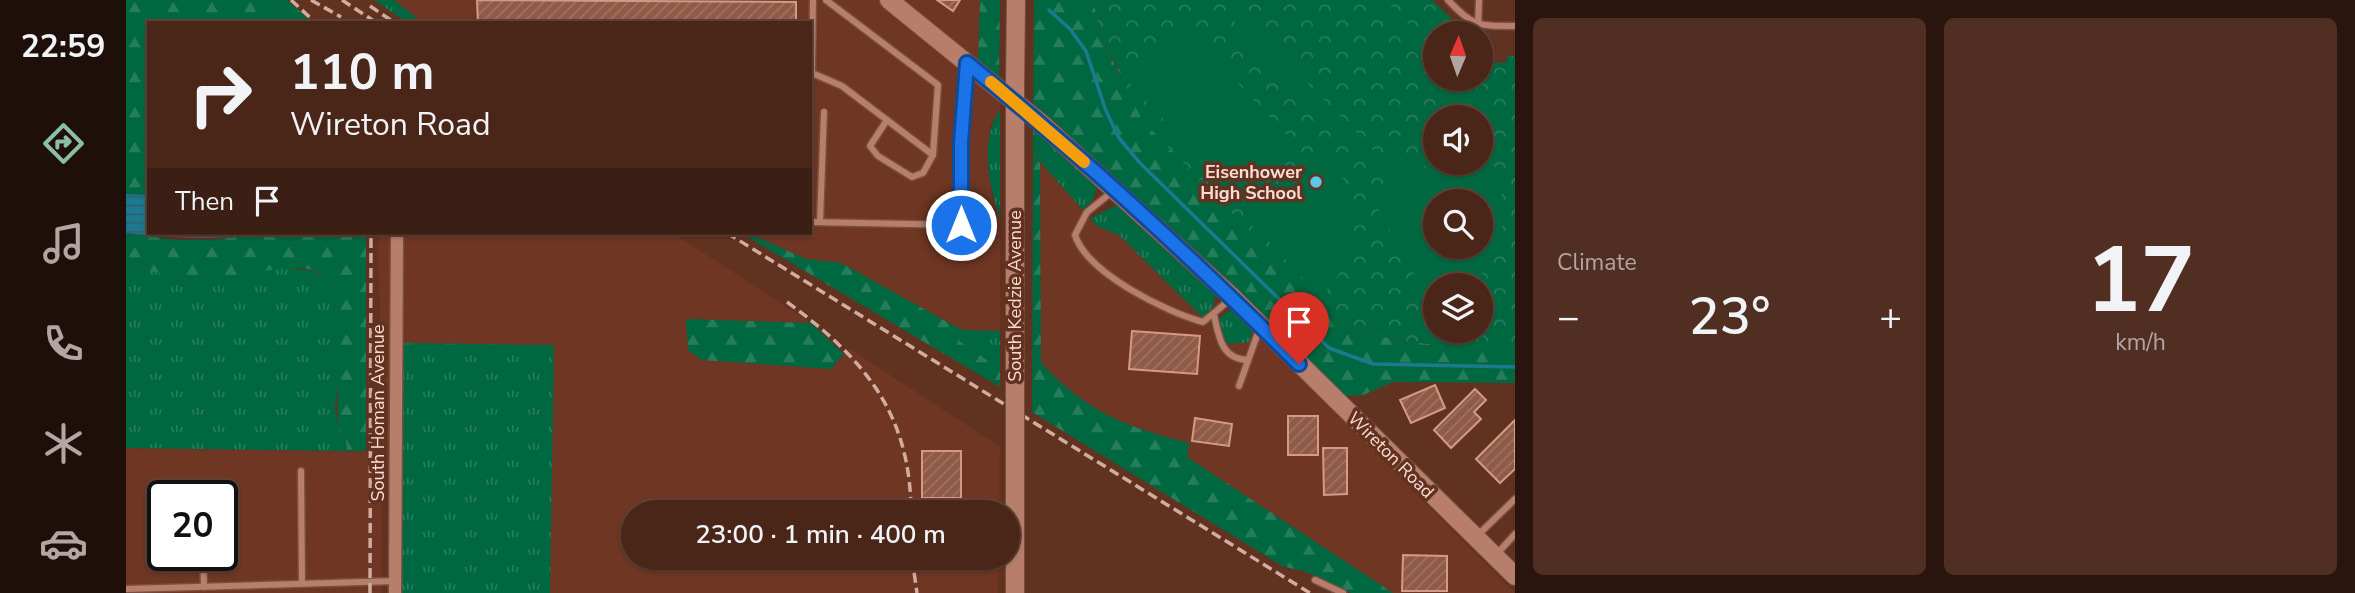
<!DOCTYPE html>
<html lang="en">
<head>
<meta charset="utf-8">
<style>
	:root { --surface:#4a2619; --page:#512e22; --text:#f1f3f6; --muted:#b2a5a2; --line:#614338; --accent:#8abfa5 }
	body { margin:0; font-family:"Nunito Sans",sans-serif; background:var(--page); color:var(--text); height:100vh; display:flex; flex-direction:column; font-size:26px; white-space:nowrap }
	* { box-sizing:border-box; margin:0 }
	p { font-size:23px; color:var(--muted) }
	.icon { flex:none; width:38px; height:38px; fill:none; stroke:currentColor; stroke-width:2; stroke-linecap:round; stroke-linejoin:round }
	.map { position:relative; flex:1; overflow:hidden }
	.drawer { display:flex; flex-direction:column; gap:18px; padding:18px; background:#29150e; width:840px }
	.drawer>* { flex:none }
	.banner { position:absolute; left:21px; top:21px; width:665px; height:214px; border-radius:0px; box-shadow:0 2px 5px #0004,0 0 0 2px var(--line); background:#4a2619; color:var(--text); overflow:hidden }
	.needle { width:46px; rotate:2deg }
	.controls { position:absolute; left:1297px; top:21px; display:grid; gap:14px }
	.controls a { display:grid; place-items:center; width:70px; height:70px; border-radius:50%; background:var(--surface); box-shadow:0 2px 5px #0004,0 0 0 2px var(--line); font-size:35px }
	.speed { position:absolute; left:21px; top:480px; display:flex; gap:14px; font-size:35px; font-weight:700; text-align:center }
	.speed>* { display:grid; place-content:center; width:91px; height:91px; border-radius:50%; background:var(--surface); box-shadow:0 2px 5px #0004,0 0 0 2px var(--line); line-height:1 }
	.speed .limit { border:4px solid #111; border-radius:10px; background:#fff; color:#111 }
	.pin { position:absolute; display:grid; place-items:center; width:60px; height:60px; color:#fff; margin:-72px -30px; border-radius:50% 50% 50% 0; rotate:-45deg; box-shadow:0 0 7px #0007 }
	.pin .icon { rotate:45deg }
	.me { position:absolute; width:77px; margin:-38px; rotate:0deg; stroke-linejoin:round; filter:drop-shadow(0 0 5px #0008) }
	.turn { display:flex; align-items:center; gap:24px; height:147px; padding:0 28px; font-size:32px }
	.turn .icon { width:91px; height:91px; stroke-width:2.5 }
	.turn b { display:block; font-size:49px; line-height:60px }
	.then { display:flex; align-items:center; height:66px; padding:0 28px; background:#0003; gap:14px; font-size:26px }
	.big { font-size:52px; font-weight:600; line-height:1.1 }
	.drawer .widget { flex:1; display:flex; flex-direction:column; justify-content:center; gap:10px; min-width:0; padding:0 24px; border-radius:10px; background:var(--page) }
	.drawer .dial { align-items:center; gap:0 }
	.dial b { font-size:91px; line-height:1 }
	.heat { display:flex; justify-content:space-between; align-items:center; font-size:38px; direction:ltr }
	.drawer .tiles { flex:1; display:grid; gap:18px; grid-template-columns:repeat(2,1fr) }
	.trip { position:absolute; left:495px; top:500px; width:399px; height:70px; border-radius:35px; background:var(--surface); box-shadow:0 2px 5px #0004,0 0 0 2px var(--line); font-weight:600; line-height:70px; text-align:center }
	main { display:flex; flex:1; min-height:0 }
	.dock { display:flex; flex-direction:column; width:126px; justify-content:space-around; align-items:center; background:#1e0f0a; color:var(--muted) }
	.dock .icon { width:49px; height:49px }
	.dock .on { color:var(--accent) }
	.dock b { font-size:32px; color:var(--text) }
	.map>svg:first-child { display:block }
	.built { fill:#6e3623; fill-rule:evenodd }
	.grass { fill:url(#grass-tufts) }
	.forest { fill:url(#forest-firs) }
	.park { fill:url(#park-crowns); fill-rule:evenodd }
	.pitch { fill:#006841; fill-rule:evenodd }
	.water { fill:url(#water-rules) }
	.lines { fill:none; stroke-linecap:round; stroke-linejoin:round }
	.stream { stroke:#1b7990; stroke-width:3.5 }
	.building { fill:url(#building-hatch); stroke:#d49a86; stroke-width:2 }
	.lane-casing { stroke:#784e40; stroke-width:9 }
	.street-casing { stroke:#784e40; stroke-width:15 }
	.secondary-casing { stroke:#784e40; stroke-width:20 }
	.lane { stroke:#b67e6b; stroke-width:6 }
	.street { stroke:#b67e6b; stroke-width:12 }
	.secondary { stroke:#b67e6b; stroke-width:18 }
	.rail { stroke:#d1aca0; stroke-width:3.5; stroke-dasharray:10 5; stroke-linecap:butt }
	.secondary-bridge-casing { stroke:#784e40; stroke-width:20; stroke-linecap:butt }
	.secondary-bridge { stroke:#b67e6b; stroke-width:18 }
	.route-casing { stroke:#114b97; stroke-width:18 }
	.route { stroke:#1a73e8; stroke-width:12 }
	.slow { stroke:#f59e0b; stroke-width:12 }
	.poi-dot { fill:#5bc8e6; stroke:#623221; stroke-width:2.5 }
	.labels { text-anchor:middle; dominant-baseline:central; stroke-width:7; stroke-linejoin:round; paint-order:stroke }
	.poi-label { font-size:18px; font-weight:bold; fill:#fcdcd2; stroke:#623221; text-anchor:end }
	.street-label { font-size:18px; fill:#fcdcd2; stroke:#623221 }
</style>
</head>
<body>
<main>
<nav class="dock">
<b>22:59</b>
<svg class="icon on" aria-label="directions" viewBox="0 0 24 24"><path d="M12 3l9 9-9 9-9-9zM9 14v-3h6M13 9l2 2-2 2"/></svg>
<svg class="icon" aria-label="music" viewBox="0 0 24 24"><path d="M9 18V5l10-2v13"/><circle cx="6" cy="18" r="3"/><circle cx="16" cy="16" r="3"/></svg>
<svg class="icon" aria-label="phone" viewBox="0 0 24 24"><path d="M5 4h4l2 5-3 2q2 4 5 5l2-3 5 2v4C11 20 4 13 5 4z"/></svg>
<svg class="icon" aria-label="climate" viewBox="0 0 24 24"><path d="M12 3v18M4 7l16 10M4 17L20 7"/></svg>
<svg class="icon" aria-label="car" viewBox="0 0 24 24"><path d="M5 17H2v-5l4-1 3-4h7l3 4 3 1v5h-3M9 17h6M6 11h13"/><circle cx="7" cy="17" r="2"/><circle cx="17" cy="17" r="2"/></svg>
</nav>
<div class="map">
<svg width="1389" height="593" viewBox="0 0 1389 593">
	<defs>
		<pattern id="grass-tufts" width="24" height="20" patternUnits="userSpaceOnUse" patternTransform="scale(1.75)"><rect width="24" height="20" fill="#006841"/><path d="M3 7l-1-3M5 7V3M7 7l1-3M15 17l-1-3M17 17v-4M19 17l1-3" fill="none" stroke="#267d5c"/></pattern>
		<pattern id="forest-firs" width="22" height="20" patternUnits="userSpaceOnUse" patternTransform="scale(1.75)"><rect width="22" height="20" fill="#006841"/><path d="M5 1l3.5 6h-7zM16 11l3.5 6h-7z" fill="#267d5c"/></pattern>
		<pattern id="park-crowns" width="20" height="18" patternUnits="userSpaceOnUse" patternTransform="scale(1.75)"><rect width="20" height="18" fill="#006841"/><path d="M2 6a3 3 0 1 1 6 0M12 15a3 3 0 1 1 6 0" fill="none" stroke="#267d5c"/></pattern>
		<pattern id="water-rules" width="6" height="5" patternUnits="userSpaceOnUse" patternTransform="scale(1.75)"><rect width="6" height="5" fill="#1b7990"/><path d="M0 2.5h6" fill="none" stroke="#31606c"/></pattern>
		<pattern id="building-hatch" width="6" height="6" patternUnits="userSpaceOnUse" patternTransform="scale(1.75)"><rect width="6" height="6" fill="#8f5a48"/><path d="M-1 1l2-2M0 6l6-6M5 7l2-2" fill="none" stroke="#a07162"/></pattern>
	</defs>
	<rect width="100%" height="100%" fill="#623221"/>
	<!-- built -->
	<g class="built">
		<path d="M 268,0 L 854,0 L 852,60 L 873,78 L 874,110 L 864,125 L 863,163 L 865,194 L 874,218 L 874,331 L 837,330 L 715,263 L 680,259 L 657,251 L 626,233 L 684,233 L 684,23 L 297,23 Z"/>
		<path d="M 914,163 L 971,226 L 994,236 L 1077,318 L 1077,322 L 1084,325 L 1103,343 L 1123,342 L 1127,330 L 1389,593 L 1267,593 L 1061,457 L 1063,443 L 997,425 L 941,390 L 915,363 Z"/>
		<path d="M 252,233 L 547,233 L 685,323 L 561,319 L 562,350 L 705,369 L 723,348 L 874,447 L 873,513 L 508,513 L 508,558 L 873,558 L 872,593 L 424,593 L 428,345 L 275,472 L 257,472 L 255,593 L 0,593 L 0,448 L 257,452 ZM 37,495 L 96,495 L 96,555 L 37,555 Z"/>
	</g>
	<!-- grass -->
	<g class="grass">
		<path d="M 143,0 L 161,0 L 187,23 L 166,23 Z"/>
		<path d="M 248,0 L 268,0 L 297,23 L 282,23 Z"/>
		<path d="M 874,110 L 874,218 C 863,187 853,139 874,110 Z"/>
		<path d="M 907,124 L 972,185 L 966,201 L 957,210 L 907,154 Z"/>
		<path d="M 994,203 L 1091,289 L 1087,307 L 1077,318 L 994,236 L 971,226 L 964,219 Z"/>
		<path d="M 0,267 L 61,277 L 95,278 L 151,267 L 188,271 L 200,278 L 208,292 L 212,371 L 209,408 L 212,426 L 220,439 L 221,451 L 0,448 Z"/>
		<path d="M 1106,309 L 1127,330 L 1123,342 L 1103,344 L 1084,325 Z"/>
		<path d="M 825,324 L 837,330 L 874,331 L 874,369 L 832,340 Z"/>
		<path d="M 275,343 L 428,345 L 424,593 L 275,593 Z"/>
	</g>
	<!-- forest -->
	<g class="forest">
		<path d="M 0,0 L 143,0 L 166,23 L 23,23 L 23,195 L 0,194 Z"/>
		<path d="M 854,0 L 874,0 L 873,78 L 852,60 Z"/>
		<path d="M 908,0 L 967,0 L 975,34 L 992,72 L 1211,320 C 1267,348 1328,346 1389,346 L 1389,383 L 1267,382 L 1237,395 L 1218,396 L 907,105 Z"/>
		<path d="M 907,154 L 914,163 L 915,363 C 963,413 997,426 1063,443 L 1061,457 L 1267,593 L 1225,593 L 1180,572 L 1156,566 L 906,412 Z"/>
		<path d="M 0,233 L 52,240 L 88,240 L 139,233 L 240,233 L 240,451 L 221,451 L 220,439 L 212,426 L 208,292 C 202,282 198,273 186,270 C 155,263 127,276 96,278 C 64,280 31,272 0,267 Z"/>
		<path d="M 622,233 L 680,259 L 715,263 L 825,324 L 832,340 L 874,369 L 874,387 L 620,236 Z"/>
		<path d="M 560,319 L 685,323 L 718,354 L 705,369 L 576,360 L 562,350 Z"/>
	</g>
	<!-- park -->
	<path class="park" d="M 967,0 L 1306,0 L 1341,33 L 1309,33 L 1309,79 L 1354,79 L 1355,58 L 1357,62 L 1380,63 L 1381,56 L 1389,56 L 1389,346 C 1328,346 1267,348 1211,320 L 1017,122 L 975,34 ZM 1309,117 L 1354,117 L 1354,163 L 1309,163 ZM 1309,201 L 1354,201 L 1354,247 L 1309,247 ZM 1309,285 L 1354,285 L 1354,331 L 1309,331 Z"/>
	<!-- pitch -->
	<g class="pitch">
		<path d="M 1106,0 L 1120,0 L 1121,14 L 1131,32 L 1246,149 C 1268,161 1289,161 1309,145 L 1309,162 C 1280,176 1259,173 1233,154 L 1121,41 L 1109,21 Z"/>
		<path d="M 1237,0 L 1259,0 L 1309,52 L 1309,73 Z"/>
		<path d="M 1057,25 L 1167,142 L 1110,196 L 1000,79 Z"/>
		<path d="M 1315,79 L 1335,79 L 1352,95 L 1338,109 L 1337,117 L 1323,117 L 1321,92 Z"/>
		<path d="M 1357,141 C 1383,183 1389,259 1341,284 C 1333,288 1318,285 1309,285 L 1309,301 L 1304,303 L 1253,210 L 1259,189 L 1314,163 L 1354,163 L 1355,143 ZM 1354,201 L 1354,247 L 1309,247 L 1309,201 Z"/>
		<path d="M 1195,149 C 1238,192 1241,254 1194,296 L 1130,228 L 1121,222 L 1123,209 Z"/>
	</g>
	<!-- water -->
	<path class="water" d="M 0,194 L 23,195 L 23,233 L 139,233 C 91,241 48,238 0,233 Z"/>
	<g class="lines">
		<!-- stream -->
		<path class="stream" d="M 923,10 L 944,29 L 960,51 L 980,111 L 993,138 L 1014,163 L 1203,348 L 1247,364 L 1389,367"/>
	</g>
	<!-- building -->
	<g class="building">
		<path d="M 351,0 L 670,2 L 670,23 L 352,23 Z"/>
		<path d="M 811,0 L 834,0 L 827,11 Z"/>
		<path d="M 1006,331 L 1074,336 L 1071,374 L 1003,369 Z"/>
		<path d="M 1309,385 L 1319,408 L 1285,423 L 1274,400 Z"/>
		<path d="M 1349,389 L 1360,400 L 1348,412 L 1355,419 L 1325,448 L 1308,430 Z"/>
		<rect x="1162" y="416" width="30" height="39"/>
		<path d="M 1069,418 L 1106,424 L 1103,446 L 1066,441 Z"/>
		<path d="M 1389,420 L 1389,469 L 1374,483 L 1350,459 Z"/>
		<path d="M 1197,448 L 1221,448 L 1221,494 L 1198,495 Z"/>
		<rect x="796" y="451" width="39" height="47"/>
		<path d="M 1277,555 L 1321,556 L 1321,591 L 1276,591 Z"/>
	</g>
	<g class="lines">
		<defs>
			<g id="lane">
				<path d="M 687,0 L 686,73 L 716,86 L 807,155 L 812,85 L 700,0"/>
				<path d="M 1322,0 C 1347,27 1353,26 1389,26"/>
				<path d="M 1352,26 L 1353,0"/>
				<path d="M 761,120 L 744,146 L 752,156 L 786,177 L 797,173 L 807,155"/>
				<path d="M 986,192 L 961,212 L 949,235 C 961,273 1040,312 1077,322 L 1106,298"/>
				<path d="M 684,222 L 835,225 L 835,142 L 840,68"/>
				<path d="M 694,222 L 698,112"/>
				<path d="M 1088,315 C 1093,337 1095,359 1122,360"/>
				<path d="M 1113,386 L 1134,327"/>
				<path d="M 175,471 L 176,583"/>
				<path d="M 1351,536 L 1389,499"/>
				<path d="M 77,555 L 78,587"/>
				<path d="M 1369,556 L 1389,534"/>
				<path d="M 1189,580 L 1217,593"/>
				<path d="M 0,589 L 269,581"/>
			</g>
			<path id="street" d="M 269,593 L 271,233"/>
			<g id="secondary">
				<path d="M 763,0 L 916,124 L 1106,297 L 1389,576"/>
				<path d="M 889,86 L 890,0"/>
			</g>
		</defs>
		<!-- lane casing -->
		<use href="#lane" class="lane-casing"/>
		<!-- street casing -->
		<use href="#street" class="street-casing"/>
		<!-- secondary casing -->
		<use href="#secondary" class="secondary-casing"/>
		<!-- lane -->
		<use href="#lane" class="lane"/>
		<!-- street -->
		<use href="#street" class="street"/>
		<!-- secondary -->
		<use href="#secondary" class="secondary"/>
		<!-- rail -->
		<g class="rail">
			<path d="M 165,0 L 190,23"/>
			<path d="M 185,0 L 215,17"/>
			<path d="M 216,0 L 251,23"/>
			<path d="M 244,6 L 269,23"/>
			<path d="M 601,233 L 1184,593"/>
			<path d="M 661,302 C 738,358 785,414 785,513"/>
			<path d="M 786,558 L 791,593"/>
			<path d="M 244,593 L 245,233"/>
		</g>
		<defs>
			<path id="secondary-bridge" d="M 889,593 L 889,86"/>
		</defs>
		<!-- secondary-bridge casing -->
		<use href="#secondary-bridge" class="secondary-bridge-casing"/>
		<!-- secondary-bridge -->
		<use href="#secondary-bridge" class="secondary-bridge"/>
	</g>
	<g class="lines">
		<defs>
			<path id="route" d="M 835,225 L 835,142 L 841,63 C 957,156 1067,259 1173,364"/>
		</defs>
		<!-- route casing -->
		<use href="#route" class="route-casing"/>
		<!-- route -->
		<use href="#route" class="route"/>
		<!-- slow -->
		<path class="slow" d="M 865,82 L 958,162"/>
	</g>
	<!-- markers -->
	<circle class="poi-dot" cx="1190" cy="182" r="7"/>
	<g class="labels">
		<!-- poi labels -->
		<g class="poi-label">
			<text x="1176" y="172">Eisenhower<tspan x="1176" dy="21">High School</tspan></text>
		</g>
		<!-- street labels -->
		<g class="street-label">
			<text transform="translate(889 296) rotate(-90)">South Kedzie Avenue</text>
			<text transform="translate(252 413) rotate(-90)">South Homan Avenue</text>
			<text transform="translate(1265 455) rotate(45)">Wireton Road</text>
		</g>
	</g>
</svg>
<div class="controls">
<a><svg class="needle" viewBox="-14 -14 28 28"><path d="M0-13l5 13h-10z" fill="#e53935"/><path d="M0 13l5-13h-10z" fill="#b2a5a2"/></svg></a>
<a><svg class="icon" aria-label="sound" viewBox="0 0 24 24"><path d="M4 9h4l5-4v14l-5-4H4zM17 9q2 3 0 6"/></svg></a>
<a><svg class="icon" aria-label="search" viewBox="0 0 24 24"><circle cx="10" cy="10" r="6"/><path d="M15 15l6 6"/></svg></a>
<a><svg class="icon" aria-label="layers" viewBox="0 0 24 24"><path d="M12 4l9 5-9 5-9-5zM3 14l9 5 9-5"/></svg></a>
</div>
<div class="speed"><div class="limit">20</div></div>
<div class="pin" style="left:1173px;top:364px;background:#d93025"><svg class="icon" aria-label="arrive" viewBox="0 0 24 24"><path d="M6 21V4h12l-3 4 3 4H6"/></svg></div>
<svg class="me" style="left:835px;top:225px" viewBox="-20 -20 40 40"><circle r="17" fill="#1a73e8" stroke="#fff" stroke-width="3"/><path d="M0-11L8 9 0 5-8 9z" fill="#fff"/></svg>
<div class="trip">23:00 · 1 min · 400 m</div>
<div class="banner">
<div class="turn"><svg class="icon" aria-label="right" viewBox="0 0 24 24"><path d="M7 20v-9h11M14 6l5 5-5 5"/></svg><div><b>110 m</b>Wireton Road</div></div>
<div class="then">Then<svg class="icon" aria-label="arrive" viewBox="0 0 24 24"><path d="M6 21V4h12l-3 4 3 4H6"/></svg></div>
</div>
</div>
<section class="drawer">
<div class="tiles">
<div class="widget"><p>Climate</p>
<div class="heat"><a>−</a><b class="big">23°</b><a>+</a></div>
</div>
<div class="widget dial"><b>17</b><p>km/h</p></div>
</div>
</section>
</main>
</body>
</html>
